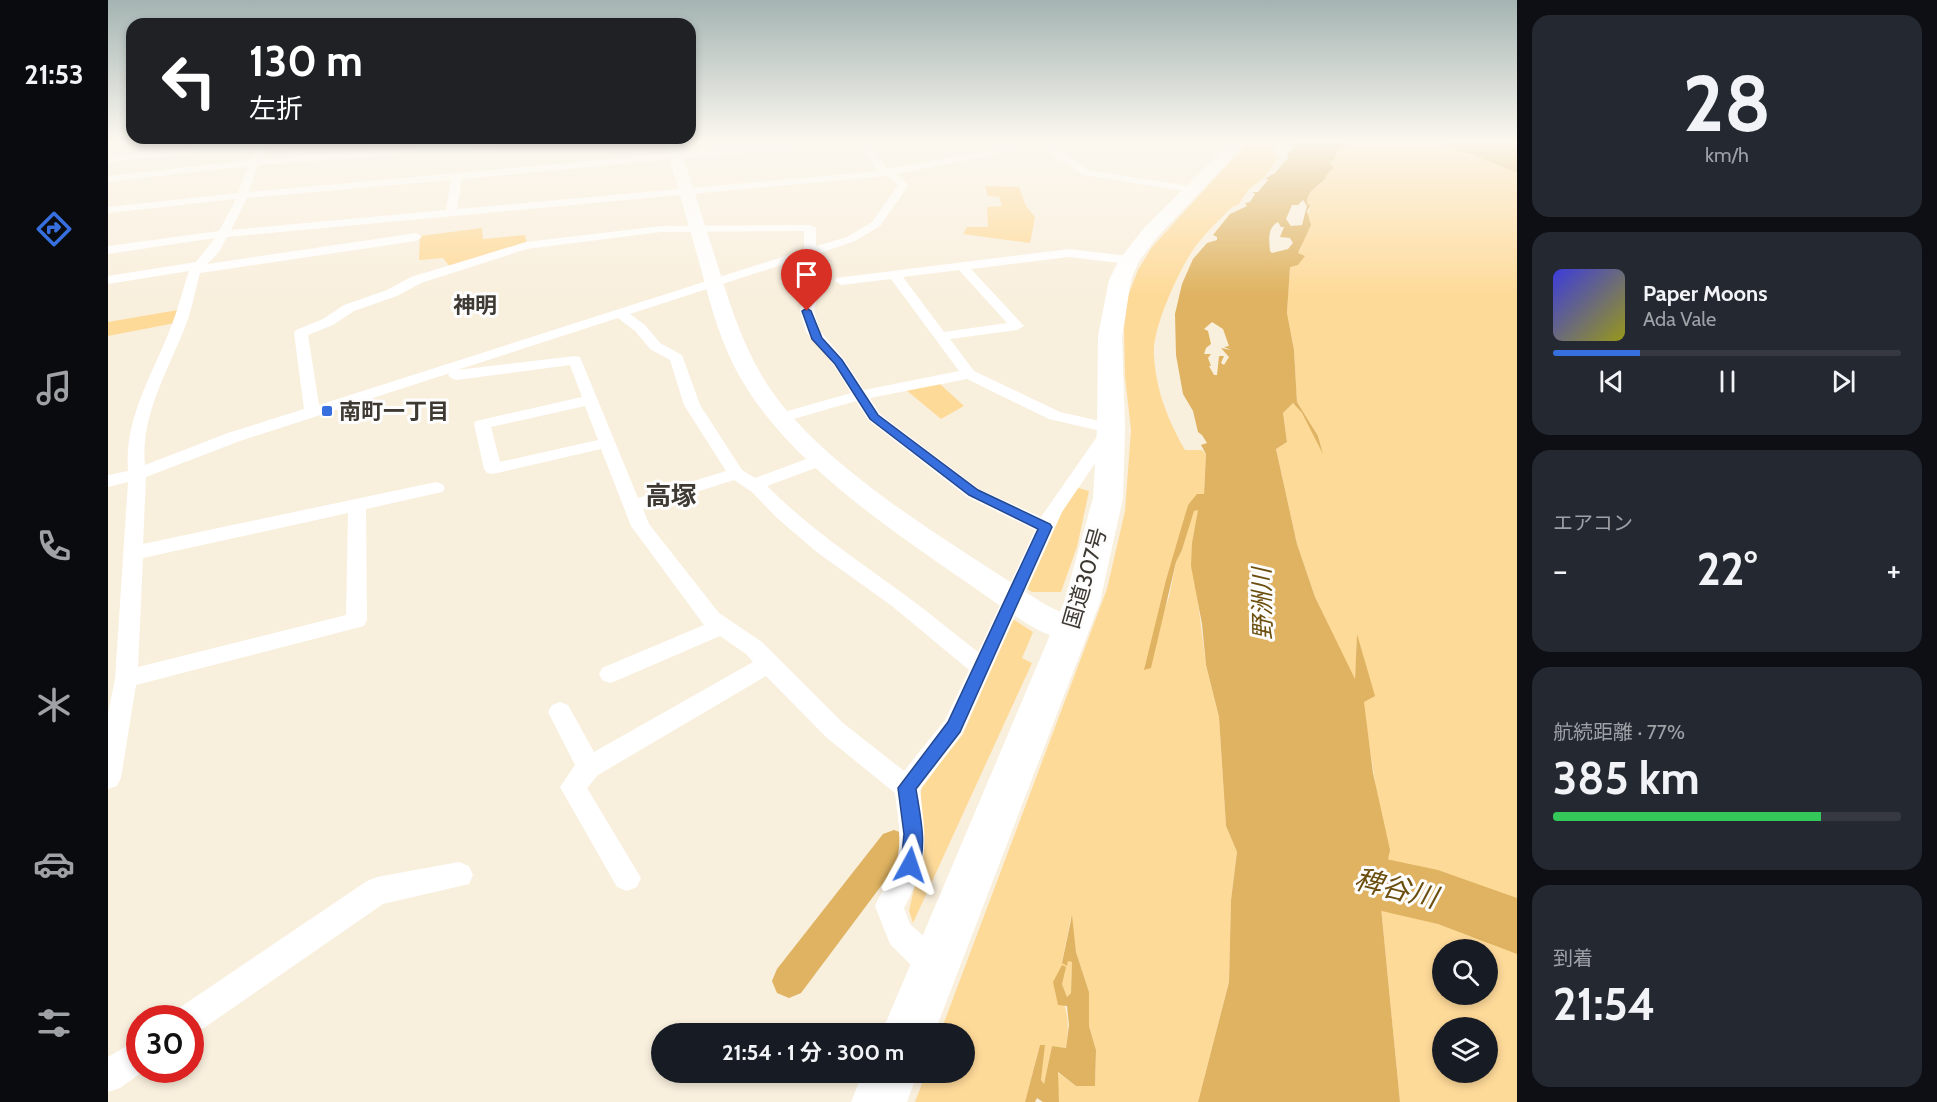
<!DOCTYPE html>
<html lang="ja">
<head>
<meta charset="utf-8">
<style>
	:root { --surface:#171b24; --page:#242831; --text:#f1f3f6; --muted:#9ea1a6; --line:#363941; --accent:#376fde }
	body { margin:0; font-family:Cabin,"Noto Sans JP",sans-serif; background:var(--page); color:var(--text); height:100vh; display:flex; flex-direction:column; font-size:22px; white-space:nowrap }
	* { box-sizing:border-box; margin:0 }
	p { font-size:20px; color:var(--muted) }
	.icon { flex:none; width:33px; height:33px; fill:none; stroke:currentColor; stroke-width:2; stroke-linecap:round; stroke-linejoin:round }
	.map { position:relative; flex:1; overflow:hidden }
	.panel { display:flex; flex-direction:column; gap:15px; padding:15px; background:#0d0f14; width:420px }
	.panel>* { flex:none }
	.banner { position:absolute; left:18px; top:18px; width:570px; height:126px; border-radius:18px; box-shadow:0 3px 9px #0003; background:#202124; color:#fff; overflow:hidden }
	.fabs { position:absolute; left:1324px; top:939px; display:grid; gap:12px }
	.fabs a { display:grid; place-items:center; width:66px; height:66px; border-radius:50%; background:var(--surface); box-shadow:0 3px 9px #0003; font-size:30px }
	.speed { position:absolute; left:18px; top:1005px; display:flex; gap:12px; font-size:30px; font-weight:700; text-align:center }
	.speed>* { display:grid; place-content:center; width:78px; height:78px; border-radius:50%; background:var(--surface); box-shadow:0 3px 9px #0003; line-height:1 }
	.speed .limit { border:9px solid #d22; background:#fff; color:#111 }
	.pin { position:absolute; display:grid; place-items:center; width:51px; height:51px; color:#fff; margin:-62px -26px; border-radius:50% 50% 50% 0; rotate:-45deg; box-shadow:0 0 6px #0007 }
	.pin .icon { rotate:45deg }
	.me { position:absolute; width:66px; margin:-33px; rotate:5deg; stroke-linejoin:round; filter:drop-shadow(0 0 4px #0008) }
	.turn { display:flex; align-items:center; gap:21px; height:126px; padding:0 24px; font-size:27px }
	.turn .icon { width:78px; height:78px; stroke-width:2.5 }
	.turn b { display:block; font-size:42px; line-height:51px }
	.big { font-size:45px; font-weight:700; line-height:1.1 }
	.panel .tile { flex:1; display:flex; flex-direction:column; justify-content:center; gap:9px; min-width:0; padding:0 21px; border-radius:18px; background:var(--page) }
	.panel .dial { align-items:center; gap:0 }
	.dial b { font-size:78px; line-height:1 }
	.song { display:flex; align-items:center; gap:18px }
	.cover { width:72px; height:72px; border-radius:9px; background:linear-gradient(135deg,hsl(240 70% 55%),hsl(60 70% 35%)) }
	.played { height:6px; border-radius:3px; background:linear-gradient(90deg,var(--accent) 25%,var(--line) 25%) }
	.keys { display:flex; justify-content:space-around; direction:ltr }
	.heat { display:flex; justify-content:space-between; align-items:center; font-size:33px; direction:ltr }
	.charge { height:9px; border-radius:4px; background:linear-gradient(90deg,#34c759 77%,var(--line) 0) }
	.trip { position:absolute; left:543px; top:1023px; width:324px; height:60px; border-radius:30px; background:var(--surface); box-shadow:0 3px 9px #0003; font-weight:700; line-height:60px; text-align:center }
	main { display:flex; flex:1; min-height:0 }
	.dock { display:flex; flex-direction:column; width:108px; justify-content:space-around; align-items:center; background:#090b0e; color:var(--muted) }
	.dock .icon { width:42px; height:42px }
	.dock .active { color:var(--accent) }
	.dock b { font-size:27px; color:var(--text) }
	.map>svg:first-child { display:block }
	.green { fill:#feda99; fill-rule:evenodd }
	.forest { fill:#e6bb68 }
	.water { fill:#dfb361; fill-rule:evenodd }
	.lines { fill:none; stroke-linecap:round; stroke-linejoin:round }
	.stream { stroke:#dfb361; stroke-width:3 }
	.canal { fill:#dfb361; fill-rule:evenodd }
	.river { fill:#dfb361; fill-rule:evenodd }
	.street { fill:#fff; fill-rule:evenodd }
	.secondary { fill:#fff; fill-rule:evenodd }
	.highway { fill:#fff; fill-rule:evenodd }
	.route { fill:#376fde; stroke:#244890; stroke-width:1.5 }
	.poi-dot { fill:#376fde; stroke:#fdfdfd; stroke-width:2 }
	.labels { text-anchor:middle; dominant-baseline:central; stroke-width:6; stroke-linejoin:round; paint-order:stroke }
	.far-quarter-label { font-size:22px; font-weight:bold; fill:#3e3a33; stroke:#fdfdfd }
	.poi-label { font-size:22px; font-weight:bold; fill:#3e3a33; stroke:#fdfdfd; text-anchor:start }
	.street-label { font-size:22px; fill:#3e3a33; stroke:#fdfdfd }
	.water-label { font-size:24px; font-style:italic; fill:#6c4f0f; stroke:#fdfdfd }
	.quarter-label { font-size:26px; font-weight:bold; fill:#3e3a33; stroke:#fdfdfd }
	.near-water-label { font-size:28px; font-style:italic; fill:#6c4f0f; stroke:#fdfdfd }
</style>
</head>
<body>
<main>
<nav class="dock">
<b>21:53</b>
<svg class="icon active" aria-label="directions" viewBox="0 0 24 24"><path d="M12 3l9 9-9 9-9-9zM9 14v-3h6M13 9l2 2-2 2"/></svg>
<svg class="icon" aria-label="music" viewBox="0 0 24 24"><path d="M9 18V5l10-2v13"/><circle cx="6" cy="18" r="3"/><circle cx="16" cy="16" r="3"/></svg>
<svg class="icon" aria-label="phone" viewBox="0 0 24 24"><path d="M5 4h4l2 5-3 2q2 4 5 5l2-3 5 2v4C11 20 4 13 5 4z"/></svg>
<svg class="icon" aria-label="climate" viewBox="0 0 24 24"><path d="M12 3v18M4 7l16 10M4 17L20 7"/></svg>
<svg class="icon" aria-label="car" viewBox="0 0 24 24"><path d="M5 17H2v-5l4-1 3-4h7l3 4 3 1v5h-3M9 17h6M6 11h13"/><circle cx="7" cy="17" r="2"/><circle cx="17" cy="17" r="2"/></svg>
<svg class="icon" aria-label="filters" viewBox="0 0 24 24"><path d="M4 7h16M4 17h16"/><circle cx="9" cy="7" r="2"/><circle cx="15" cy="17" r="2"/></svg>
</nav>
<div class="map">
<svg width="1409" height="1102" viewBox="0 0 1409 1102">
	<rect width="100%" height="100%" fill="#f9efdd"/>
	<!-- green -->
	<g class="green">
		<path d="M 1142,140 L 1169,140 L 1164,148 L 1170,158 L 1156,178 L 1141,189 L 1131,204 L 1123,208 C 1109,222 1093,237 1083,253 C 1069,275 1044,329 1046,355 C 1048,391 1060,420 1077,450 L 1094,450 L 1098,454 L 1096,494 L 1080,505 L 1052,621 L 1061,597 L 1068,562 L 1074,550 L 1086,510 L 1091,509 L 1084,543 L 1089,595 L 1098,665 L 1111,717 L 1118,826 L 1129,852 L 1123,900 L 1121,982 L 1090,1102 L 951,1102 L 949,1072 L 968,1086 L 987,1086 L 988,1050 L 981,1026 L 981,992 L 968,952 L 963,917 L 954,962 L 959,965 L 960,960 L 964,962 L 963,993 L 959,997 L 954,984 L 945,982 C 960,1008 962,1018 958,1048 L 944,1046 L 936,1085 L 933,1080 L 936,1046 L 932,1045 L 917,1102 L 807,1102 L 818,1073 L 856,1072 L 856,1034 L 832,1033 L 999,589 L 1017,511 L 1023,430 L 1017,377 L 1016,329 L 1020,296 L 1030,270 L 1044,247 Z"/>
		<path d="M 1243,140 L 1339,140 L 1336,147 L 1360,153 L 1409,173 L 1409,1102 L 1292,1102 L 1272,897 L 1280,868 L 1255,702 L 1266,696 L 1249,637 L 1247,681 L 1207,597 L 1189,544 L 1168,449 L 1179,442 L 1175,413 L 1185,403 L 1194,413 L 1214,450 L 1210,436 L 1189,402 L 1186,350 L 1179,313 L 1182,266 L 1193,248 L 1202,206 L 1199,203 C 1200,194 1205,187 1214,183 L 1220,163 L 1227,159 C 1230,151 1235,143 1243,140 ZM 1335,950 L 1380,950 L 1380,994 L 1335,994 ZM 1335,1028 L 1380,1028 L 1380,1072 L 1335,1072 Z"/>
		<path d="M 877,186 L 911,187 L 918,206 L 927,217 L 922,243 L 855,234 L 859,227 L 880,227 L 879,207 L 894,206 L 891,197 L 880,196 Z"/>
		<path d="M 374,228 L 375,239 L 417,235 L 419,244 L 343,268 L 335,258 L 311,260 L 312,236 Z"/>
		<path d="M 70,310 L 67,323 L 0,336 L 0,322 Z"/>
		<path d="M 832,384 L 856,406 L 833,419 L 798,390 Z"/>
		<path d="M 967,487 L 981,491 L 969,547 L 953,592 L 924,592 L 915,586 Z"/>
		<path d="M 905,619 L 925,632 L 914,658 L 924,663 L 805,923 L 801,911 L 816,844 L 810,813 L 814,786 L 855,734 Z"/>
	</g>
	<!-- forest -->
	<path class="forest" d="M 1339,140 L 1409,140 L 1409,173 L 1360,153 L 1336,147 Z"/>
	<!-- water -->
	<g class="water">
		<path d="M 1188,140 L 1243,140 L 1229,152 L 1227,159 L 1221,163 L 1226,167 L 1217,176 L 1218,178 C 1210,187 1200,189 1199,203 L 1202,206 L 1199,211 L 1203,225 L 1190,253 L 1197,256 L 1190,265 L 1182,267 L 1179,313 L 1186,350 L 1189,402 L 1210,436 L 1215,454 L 1194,413 L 1185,403 L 1175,413 L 1179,442 L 1168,449 L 1189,544 L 1207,597 L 1247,679 L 1249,634 L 1267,696 L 1256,702 L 1265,773 L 1282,850 L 1272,897 L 1292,1102 L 1090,1102 L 1121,982 L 1123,900 L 1129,852 L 1118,826 L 1111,717 L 1098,665 L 1094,624 L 1083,566 L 1084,543 L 1090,510 L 1086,511 L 1074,550 L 1068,562 L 1043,668 L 1036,670 L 1058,580 L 1080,505 L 1089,494 L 1096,494 L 1098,454 L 1093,445 L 1099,443 L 1094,435 L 1090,432 L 1085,411 L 1075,394 L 1068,355 L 1067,314 L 1074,284 L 1085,259 L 1099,243 L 1109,240 L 1109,237 L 1105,235 L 1122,214 L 1139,206 L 1137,203 L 1142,202 L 1147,194 L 1145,192 L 1150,192 L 1160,180 L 1158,178 L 1167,173 L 1180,158 L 1179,155 L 1187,147 L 1185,144 ZM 1195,200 L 1199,206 L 1194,225 L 1183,226 L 1178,219 L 1184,205 L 1190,205 ZM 1170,222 L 1173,227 L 1176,227 L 1172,237 L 1182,238 L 1185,243 L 1180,249 L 1164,253 L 1162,251 C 1161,240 1159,228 1170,222 ZM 1104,322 L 1115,329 L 1121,346 L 1116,347 L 1123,350 L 1113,348 L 1121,357 L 1116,365 L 1113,363 L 1116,356 L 1111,356 L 1109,375 L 1106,375 L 1101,366 L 1103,366 L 1100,358 L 1103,354 L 1096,354 L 1098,348 L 1103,344 L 1100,331 L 1096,329 Z"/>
		<path d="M 964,915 L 968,952 L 981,992 L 981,1026 L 988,1050 L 987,1086 L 968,1086 L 950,1072 L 951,1102 L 935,1102 L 929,1098 L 927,1102 L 917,1102 L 932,1045 L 937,1045 L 933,1080 L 936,1084 L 944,1046 L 958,1048 L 961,1025 L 959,1006 L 950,1005 L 945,982 L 954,965 L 958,967 L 954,984 L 959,997 L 963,993 L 964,962 L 960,961 L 959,966 L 954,963 Z"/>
	</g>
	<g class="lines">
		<!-- stream -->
		<path class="stream" d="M 168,144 L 210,140"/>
		<!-- canal -->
		<path class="canal" d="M 786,830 L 797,834 L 801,844 L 797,854 L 693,993 L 681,998 L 669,993 L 664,981 L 669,969 L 775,834 Z"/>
		<!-- river -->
		<path class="river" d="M 1226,848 L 1330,870 L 1409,898 L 1409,954 L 1330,924 L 1226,900 L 1207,892 L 1200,874 L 1207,856 Z"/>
		<!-- street -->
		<g class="street">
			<path d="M 130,140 L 158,142 L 155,159 L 398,140 L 440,140 L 435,143 L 150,165 L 141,192 L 711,140 L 742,140 L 737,143 L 354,179 L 349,209 L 770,171 L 747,140 L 757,140 L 779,169 L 892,148 L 916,140 L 930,140 L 941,144 L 981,170 L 1087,187 L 1088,189 L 1083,192 L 974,175 L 935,148 L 922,144 L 894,153 L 789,174 L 801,185 L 772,226 L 747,241 L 709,254 L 713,264 L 710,268 L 710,294 L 706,311 L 712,331 L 736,359 L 756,390 L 851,371 L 783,279 L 733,285 L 727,281 L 728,278 L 961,249 L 1021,256 L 1027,260 L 1021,264 L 961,257 L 863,269 L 916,326 L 909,330 L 842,339 L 866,371 L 952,412 L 1009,425 L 1011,428 L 954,512 L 854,734 L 812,790 C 818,841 822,860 796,908 L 802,924 L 838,956 L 842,967 L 838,978 L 827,982 L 816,978 L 782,944 L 767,906 C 772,894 780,884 785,872 C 796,847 790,820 787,793 L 718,737 L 658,676 L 490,775 L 479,788 L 533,878 L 529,887 L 519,891 L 509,887 L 452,787 L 467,765 L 440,712 L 444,705 L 452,702 L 460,705 L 486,752 L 645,662 L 638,654 L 612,636 L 510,680 L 502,683 L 494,680 L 491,674 L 494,668 L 596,625 L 523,526 L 493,449 L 385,474 L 379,473 L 376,469 L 366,424 L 368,421 L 474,397 L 462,365 L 348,380 L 343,378 L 340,375 L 342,373 L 132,441 L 38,477 L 35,544 L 328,482 L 334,484 L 337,488 L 334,492 L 258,509 L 259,620 L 256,626 L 28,685 L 13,778 L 9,786 L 0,789 L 0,713 L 7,679 L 20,482 L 0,487 L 0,475 L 20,471 C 16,416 46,373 64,324 C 71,307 75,288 81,271 L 0,284 L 0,276 L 88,262 L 107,238 L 0,254 L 0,246 L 111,231 L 128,199 L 0,213 L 0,207 L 130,193 L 140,166 L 0,182 L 0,176 L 142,160 L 147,157 L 149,147 L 0,162 L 0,156 L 129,143 ZM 779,176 L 790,185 L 764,222 L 739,237 L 708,246 L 708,228 L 702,225 L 553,226 L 418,242 L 303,277 L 279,290 L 236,305 L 215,319 L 188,330 L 186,333 L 196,409 L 120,433 L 37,465 C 32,416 60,371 77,327 C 84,310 87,291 92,273 L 308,241 L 314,237 L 308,233 L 99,264 L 111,252 L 119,237 ZM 343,180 L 338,210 L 123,230 L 139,198 ZM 696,231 L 696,250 L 211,405 L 200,335 L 225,325 L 246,311 L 289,296 L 313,283 L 419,249 L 553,232 ZM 698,257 L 701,263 L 698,267 L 696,294 L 692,311 L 698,332 L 725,364 L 743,393 L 669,414 L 667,417 L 669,420 L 675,422 L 748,401 L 760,420 L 859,497 L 927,530 L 870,652 C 845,633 822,613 797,595 C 749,560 701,528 659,486 L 721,463 L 724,459 L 721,455 L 709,455 L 647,478 L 634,470 L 592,405 L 574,355 L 552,343 L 537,325 L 522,314 ZM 851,270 L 899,323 L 836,332 L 795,277 ZM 510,318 L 527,331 L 542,349 L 562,360 L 576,405 L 618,471 L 530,498 L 472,357 L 467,356 L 349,370 ZM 859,379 L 941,419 L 993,431 L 933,517 L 871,489 L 772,414 L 762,398 ZM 477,406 L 490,440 L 392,462 L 383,427 ZM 626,480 L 644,492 L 669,518 L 710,553 L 784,606 L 861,670 L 837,720 L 796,771 L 735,723 L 654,642 L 611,613 L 541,524 L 535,509 ZM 240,513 L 238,615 L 30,667 L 35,558 Z"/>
			<path d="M 1102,140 L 1119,140 L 1133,145 L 1128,148 Z"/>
			<path d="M 351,862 L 361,866 L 365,875 L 361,884 L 275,904 L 93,1030 L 82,1034 L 82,1018 L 67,1018 L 71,1008 L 259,881 L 269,877 Z"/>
			<path d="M 32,1038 L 32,1070 L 37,1070 L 12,1088 L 0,1092 L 0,1057 Z"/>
		</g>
		<!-- secondary -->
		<path class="secondary" d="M 556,140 L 570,140 C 582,179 595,218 607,257 C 620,298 632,339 654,376 C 705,462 833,536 916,591 L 938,605 L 974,622 L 979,630 L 974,638 C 948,646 915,621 894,607 C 804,543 677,467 626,366 C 609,332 600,295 590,258 C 579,219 567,179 556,140 Z"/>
		<!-- highway -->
		<g class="highway">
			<path d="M 1124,140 L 1141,140 L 1050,236 L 1031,261 L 1023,280 L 1014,336 L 1017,428 L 1015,498 L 992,602 L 826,1034 L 773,1034 L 956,602 L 985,498 L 989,428 L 990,336 L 1001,280 L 1011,260 L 1036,228 Z"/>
			<path d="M 755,1072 L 810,1072 L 799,1102 L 743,1102 Z"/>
		</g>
	</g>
	<!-- sky -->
	<linearGradient id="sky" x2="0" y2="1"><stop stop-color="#a4b4b2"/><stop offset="0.48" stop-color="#fcf8f0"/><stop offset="1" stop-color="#fcf8f0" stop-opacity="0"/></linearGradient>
	<rect width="1409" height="294" fill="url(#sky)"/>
	<!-- route -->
	<path class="route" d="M 699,308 L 703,311 L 714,338 L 734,360 L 770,415 L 870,490 L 942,524 L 944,527 L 852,732 L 808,789 C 812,815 820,846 809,872 L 802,874 L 795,872 L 793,865 L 796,834 L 790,788 L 840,722 L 930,529 L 861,495 L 762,419 L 727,364 L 704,339 L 694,311 Z"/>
	<!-- markers -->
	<rect class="poi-dot" x="213" y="405" width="12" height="12" rx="3"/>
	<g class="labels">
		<!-- far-quarter labels -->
		<g class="far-quarter-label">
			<text x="367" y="305">神明</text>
		</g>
		<!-- poi labels -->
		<g class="poi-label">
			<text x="231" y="411">南町一丁目</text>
		</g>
		<!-- street labels -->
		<g class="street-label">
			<text transform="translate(977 578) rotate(-74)">国道307号</text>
		</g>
		<!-- water labels -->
		<g class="water-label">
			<text transform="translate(1154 604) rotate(-91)">野洲川</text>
		</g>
		<!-- quarter labels -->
		<g class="quarter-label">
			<text x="563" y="496">高塚</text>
		</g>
		<!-- near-water labels -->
		<g class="near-water-label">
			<text transform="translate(1288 888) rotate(14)">稗谷川</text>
		</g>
	</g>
</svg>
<div class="fabs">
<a><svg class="icon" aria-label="search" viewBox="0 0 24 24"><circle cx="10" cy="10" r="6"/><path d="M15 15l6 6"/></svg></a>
<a><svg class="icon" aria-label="layers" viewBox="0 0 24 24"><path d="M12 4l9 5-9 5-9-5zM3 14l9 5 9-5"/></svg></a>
</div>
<div class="speed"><div class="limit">30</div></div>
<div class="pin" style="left:699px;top:311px;background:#d93025"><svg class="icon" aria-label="arrive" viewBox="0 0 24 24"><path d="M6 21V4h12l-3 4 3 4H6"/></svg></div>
<svg class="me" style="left:802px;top:865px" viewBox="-20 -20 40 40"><path d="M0-17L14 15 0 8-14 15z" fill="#376fde" stroke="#fff" stroke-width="4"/></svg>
<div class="trip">21:54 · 1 分 · 300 m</div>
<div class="banner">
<div class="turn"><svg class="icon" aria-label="left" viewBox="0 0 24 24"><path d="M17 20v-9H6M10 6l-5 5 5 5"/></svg><div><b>130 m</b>左折</div></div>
</div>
</div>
<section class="panel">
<div class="tile dial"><b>28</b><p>km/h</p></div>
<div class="tile">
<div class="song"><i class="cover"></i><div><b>Paper Moons</b><p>Ada Vale</p></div></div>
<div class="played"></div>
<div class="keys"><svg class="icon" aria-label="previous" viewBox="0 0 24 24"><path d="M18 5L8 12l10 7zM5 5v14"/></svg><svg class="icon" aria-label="pause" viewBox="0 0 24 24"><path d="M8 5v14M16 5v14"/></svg><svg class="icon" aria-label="next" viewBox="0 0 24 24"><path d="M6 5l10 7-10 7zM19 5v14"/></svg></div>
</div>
<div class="tile"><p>エアコン</p>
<div class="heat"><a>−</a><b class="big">22°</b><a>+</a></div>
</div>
<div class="tile"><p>航続距離 · 77%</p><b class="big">385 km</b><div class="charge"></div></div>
<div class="tile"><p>到着</p><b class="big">21:54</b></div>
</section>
</main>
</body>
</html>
